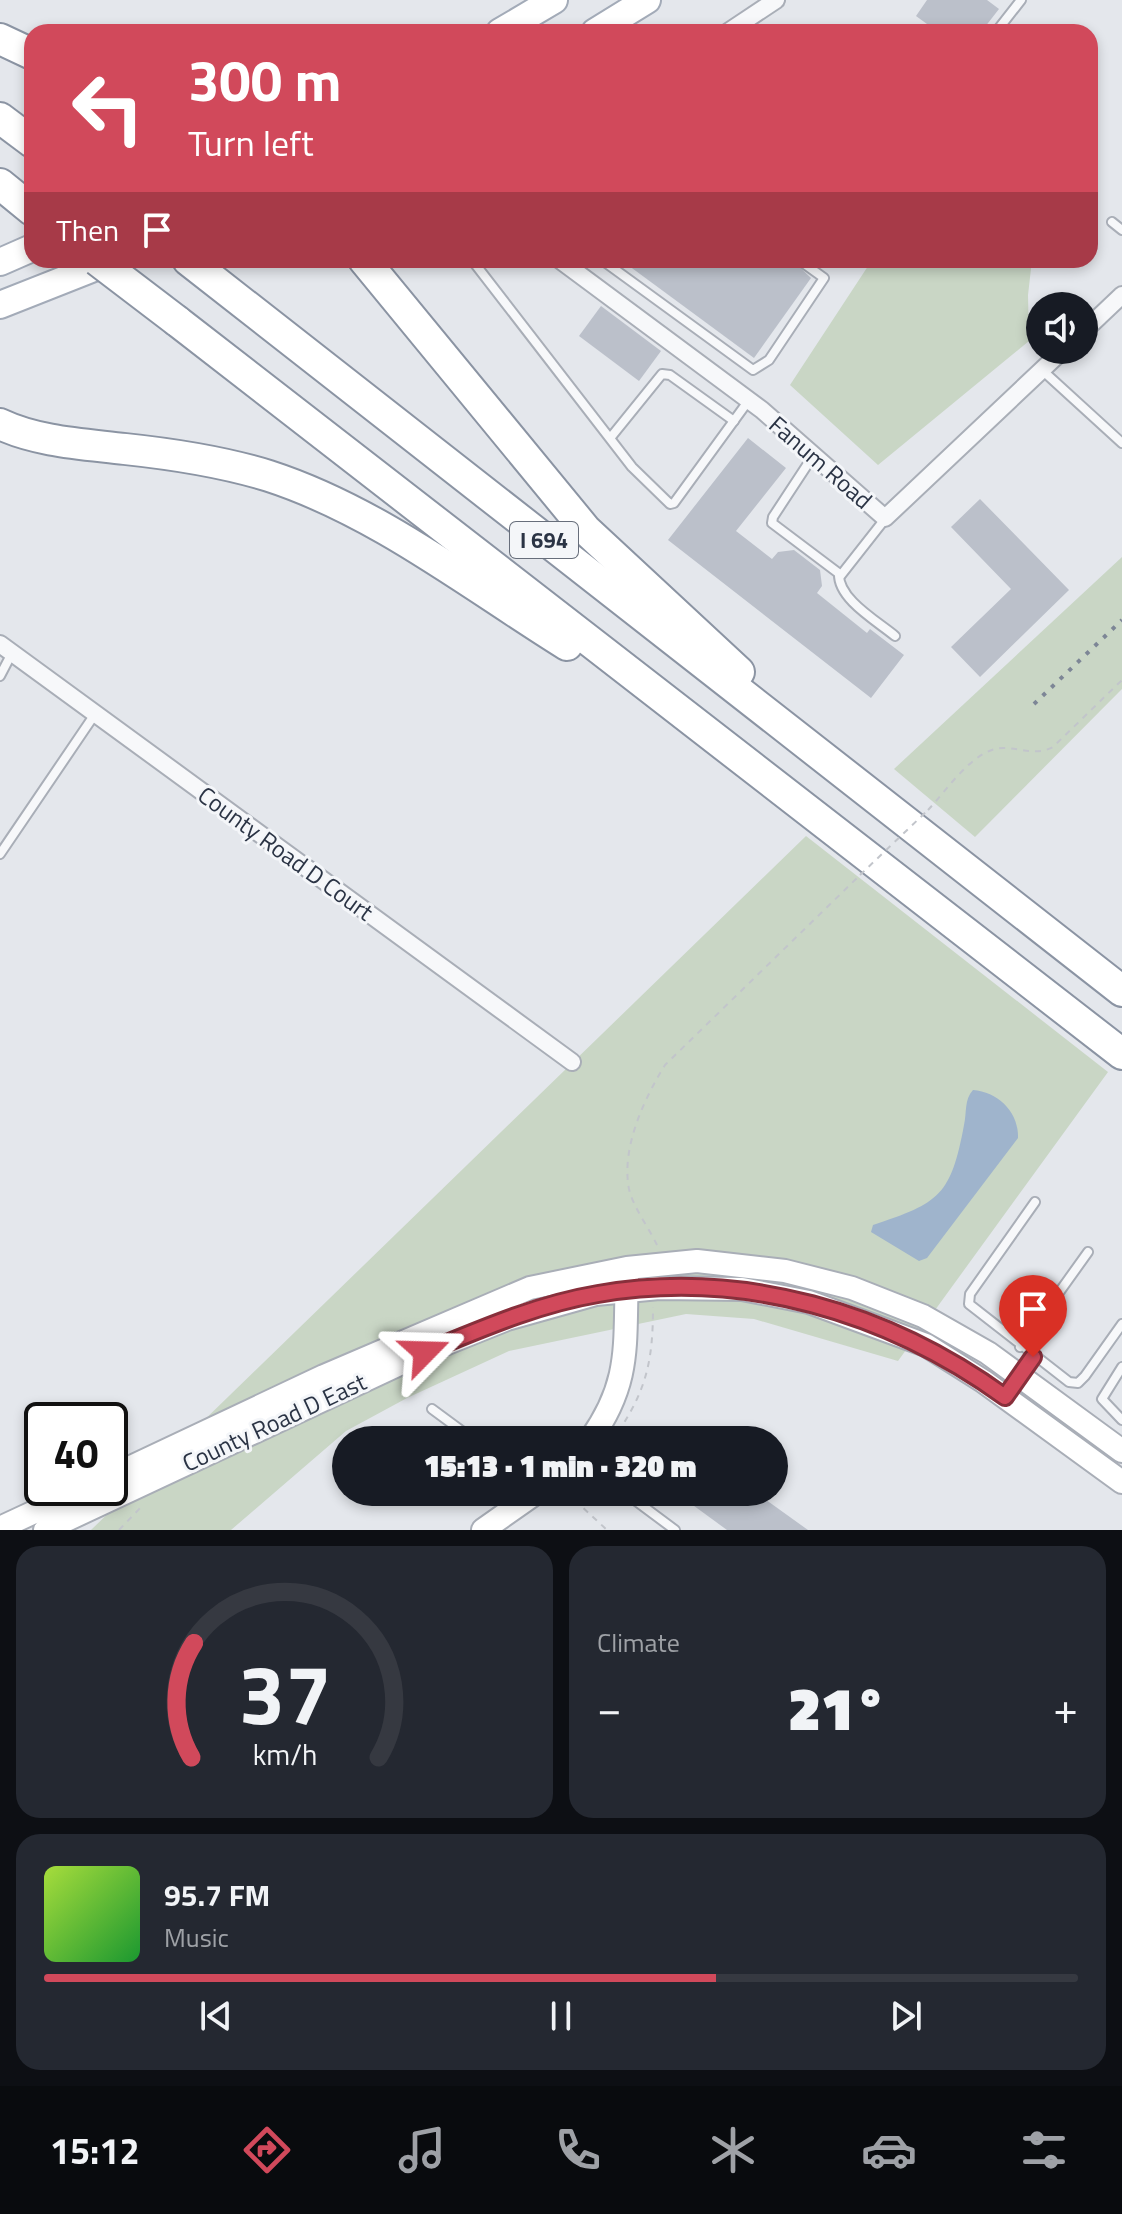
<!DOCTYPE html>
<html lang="en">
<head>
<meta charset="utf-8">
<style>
	:root { --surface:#171b24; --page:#242831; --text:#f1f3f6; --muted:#9ea1a6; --line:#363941; --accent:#d1495b }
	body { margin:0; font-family:"Titillium Web",sans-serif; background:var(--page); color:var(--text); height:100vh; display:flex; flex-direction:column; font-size:30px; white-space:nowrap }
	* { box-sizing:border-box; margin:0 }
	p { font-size:26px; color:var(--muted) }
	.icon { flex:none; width:44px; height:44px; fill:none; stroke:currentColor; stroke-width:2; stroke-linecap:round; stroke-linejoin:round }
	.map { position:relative; height:1530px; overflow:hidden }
	.sheet { display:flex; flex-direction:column; gap:16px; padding:16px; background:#0d0f14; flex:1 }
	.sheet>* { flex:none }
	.guide { position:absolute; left:24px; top:24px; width:1074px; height:244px; border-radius:24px; box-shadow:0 4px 12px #0003; background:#d1495b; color:#fff; overflow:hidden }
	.tools { position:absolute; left:1026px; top:292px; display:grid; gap:16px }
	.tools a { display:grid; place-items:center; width:72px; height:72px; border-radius:50%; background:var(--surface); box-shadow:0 4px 12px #0003; font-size:40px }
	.speed { position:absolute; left:24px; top:1402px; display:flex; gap:16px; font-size:40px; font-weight:700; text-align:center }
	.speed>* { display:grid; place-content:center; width:104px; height:104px; border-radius:50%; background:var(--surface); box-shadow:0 4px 12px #0003; line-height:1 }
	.speed .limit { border:4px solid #111; border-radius:12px; background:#fff; color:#111 }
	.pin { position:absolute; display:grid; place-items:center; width:68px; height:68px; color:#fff; margin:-82px -34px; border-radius:50% 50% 50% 0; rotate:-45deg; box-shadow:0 0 8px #0007 }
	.pin .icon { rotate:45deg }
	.me { position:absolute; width:88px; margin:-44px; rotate:68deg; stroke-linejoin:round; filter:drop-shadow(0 0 6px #0008) }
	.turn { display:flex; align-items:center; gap:28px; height:168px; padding:0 32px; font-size:36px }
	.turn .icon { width:104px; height:104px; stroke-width:2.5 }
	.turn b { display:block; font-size:56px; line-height:68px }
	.then { display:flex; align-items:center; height:76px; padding:0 32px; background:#0003; gap:16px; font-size:30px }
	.big { font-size:60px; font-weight:800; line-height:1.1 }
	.sheet .tile { flex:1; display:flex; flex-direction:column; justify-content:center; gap:12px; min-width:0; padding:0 28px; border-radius:24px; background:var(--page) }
	.sheet .dial { align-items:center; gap:0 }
	.dial svg { height:208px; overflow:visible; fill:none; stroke:var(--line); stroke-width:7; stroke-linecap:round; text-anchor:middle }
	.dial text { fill:var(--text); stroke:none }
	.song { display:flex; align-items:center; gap:24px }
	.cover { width:96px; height:96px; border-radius:12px; background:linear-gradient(135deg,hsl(80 70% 55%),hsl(130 70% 35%)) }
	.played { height:8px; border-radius:4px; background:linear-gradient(90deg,var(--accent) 65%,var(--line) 65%) }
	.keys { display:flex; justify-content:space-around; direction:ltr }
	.heat { display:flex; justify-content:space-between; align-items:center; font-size:44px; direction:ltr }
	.sheet .tiles { flex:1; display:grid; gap:16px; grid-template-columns:1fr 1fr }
	.tile:last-child { grid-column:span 2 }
	.trip { position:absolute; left:332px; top:1426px; width:456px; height:80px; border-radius:40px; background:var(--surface); box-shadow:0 4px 12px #0003; font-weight:800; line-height:80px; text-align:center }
	.tab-bar { display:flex; height:128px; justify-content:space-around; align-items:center; background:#090b0e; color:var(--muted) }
	.tab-bar .icon { width:56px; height:56px }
	.tab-bar .active { color:var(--accent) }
	.tab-bar b { font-size:36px; color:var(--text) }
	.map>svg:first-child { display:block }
	.green { fill:#c9d6c5 }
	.water { fill:#9fb4cc }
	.building { fill:#bbc0ca }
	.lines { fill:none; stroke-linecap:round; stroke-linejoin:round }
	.lane-casing { stroke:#a9aeb7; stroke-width:12 }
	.street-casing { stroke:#a9aeb7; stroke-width:20 }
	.secondary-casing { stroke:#a9aeb7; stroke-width:26 }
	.primary-casing { stroke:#a3abb8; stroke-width:30 }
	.highway-casing { stroke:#8b94a3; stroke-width:34 }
	.path { stroke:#c2c5cb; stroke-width:2; stroke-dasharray:6 6; stroke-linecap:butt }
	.lane { stroke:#f7f8fa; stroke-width:8 }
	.street { stroke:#f7f8fa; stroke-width:16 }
	.secondary { stroke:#fff; stroke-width:22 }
	.primary { stroke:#fff; stroke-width:26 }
	.highway { stroke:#fff; stroke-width:30 }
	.rail { stroke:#7d8696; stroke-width:4; stroke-dasharray:4 8; stroke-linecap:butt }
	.highway-bridge-casing { stroke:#8b94a3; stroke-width:34; stroke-linecap:butt }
	.path-bridge { stroke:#c2c5cb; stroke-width:2; stroke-dasharray:6 6; stroke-linecap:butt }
	.highway-bridge { stroke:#fff; stroke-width:30 }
	.route-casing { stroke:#882f3b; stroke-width:20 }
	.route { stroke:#d1495b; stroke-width:14 }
	.labels { text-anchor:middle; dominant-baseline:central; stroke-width:6; stroke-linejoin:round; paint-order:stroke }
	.shield { fill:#f4f6f9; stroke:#676e7b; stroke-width:2 }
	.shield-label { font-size:22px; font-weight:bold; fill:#2b3445 }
	.street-label { font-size:24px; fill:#2b3445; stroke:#f4f6f9 }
</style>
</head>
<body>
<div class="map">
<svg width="1122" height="1530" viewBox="0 0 1122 1530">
	<rect width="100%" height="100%" fill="#e4e7ec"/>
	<!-- green -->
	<g class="green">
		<path d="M 872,260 L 1032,260 L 1028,295 L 1029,341 L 878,465 L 790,385 Z"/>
		<path d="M 1122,557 L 1122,689 L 975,837 L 894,769 Z"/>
		<path d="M 806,836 L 1108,1072 L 898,1361 L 754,1319 L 686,1314 L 509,1351 L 407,1398 L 346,1431 L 231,1530 L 91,1530 Z"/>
	</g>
	<!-- water -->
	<path class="water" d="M 973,1090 C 998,1092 1019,1112 1018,1138 L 927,1258 L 919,1261 L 871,1232 L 873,1225 C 940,1203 951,1195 964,1125 C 967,1112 964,1100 973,1090 Z"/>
	<!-- building -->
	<g class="building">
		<path d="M 927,0 L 987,0 L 999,9 L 981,32 L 938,32 L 916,16 Z"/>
		<path d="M 621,260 L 792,260 L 811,278 L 754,358 Z"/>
		<path d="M 601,306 L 661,351 L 639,381 L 579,336 Z"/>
		<path d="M 748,438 L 786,468 L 736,531 L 772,559 L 778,552 L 794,550 L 820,570 L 822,586 L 817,593 L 867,633 L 870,629 L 904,655 L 871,698 L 668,540 Z"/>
		<path d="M 980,499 L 1069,590 L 980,677 L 951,647 L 1011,589 L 951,527 Z"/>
		<path d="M 675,1492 L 755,1492 L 808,1530 L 727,1530 Z"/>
	</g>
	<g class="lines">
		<defs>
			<g id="lane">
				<path d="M 996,32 L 1021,0"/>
				<path d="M 1112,222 L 1122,230"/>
				<path d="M 472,260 L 632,467 L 670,504 L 674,503 L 749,400"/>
				<path d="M 602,260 L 753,370 L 769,360 L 824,278 L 799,260"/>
				<path d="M 1042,370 L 1122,443"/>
				<path d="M 611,437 L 662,374 L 670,375 L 734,421"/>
				<path d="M 813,456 L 773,517 L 772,523 L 841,575 L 885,519"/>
				<path d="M 839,574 C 838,599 877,621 895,636"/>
				<path d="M 0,676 L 12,653"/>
				<path d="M 0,854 L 95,714"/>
				<path d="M 1035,1202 L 970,1294 L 969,1304 L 1069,1382 L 1078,1383 L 1085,1376 L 1122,1324"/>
				<path d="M 1020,1347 L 1088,1252"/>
				<path d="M 1122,1367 L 1102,1399 L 1122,1420"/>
				<path d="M 432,1409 L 474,1440"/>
				<path d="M 624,1492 L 675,1530"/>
			</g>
			<g id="street">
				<path d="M 728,32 L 776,0"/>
				<path d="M 560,260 L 762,410 L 885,518 L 1063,350"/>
				<path d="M 1084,331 L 1122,295"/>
				<path d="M 0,644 L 572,1062"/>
			</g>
			<g id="secondary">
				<path d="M 590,1440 C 632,1381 624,1344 627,1278"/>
				<path d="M 110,1477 L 324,1376 L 530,1288 L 627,1268 L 697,1261 L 785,1271 L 852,1288 L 923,1316 L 988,1353 L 1122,1451"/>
				<path d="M 0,1528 L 86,1488"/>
				<path d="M 45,1530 L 425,1352 L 507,1319 L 596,1294 L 659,1288 L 742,1289 L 809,1302 L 926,1345 L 983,1381 L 1122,1482"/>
				<path d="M 483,1530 L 537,1492"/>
			</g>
			<g id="primary">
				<path d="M 500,32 L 554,0"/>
				<path d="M 595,32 L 647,0"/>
				<path d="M 0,262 L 32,248"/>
				<path d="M 0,305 L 114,260"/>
			</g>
			<g id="highway">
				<path d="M 0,39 L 32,54"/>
				<path d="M 0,118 L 32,142"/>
				<path d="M 0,184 L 32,210"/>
				<path d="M 188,260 L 1122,991"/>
				<path d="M 364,260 L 586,530 L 739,672"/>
				<path d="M 177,321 L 1122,1054"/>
				<path d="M 0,424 C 38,442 84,444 125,449 C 172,454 224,462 269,476 C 377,511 472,586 567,645"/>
			</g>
		</defs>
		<!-- lane casing -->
		<use href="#lane" class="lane-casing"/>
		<!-- street casing -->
		<use href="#street" class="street-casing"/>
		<!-- secondary casing -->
		<use href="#secondary" class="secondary-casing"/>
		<!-- primary casing -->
		<use href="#primary" class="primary-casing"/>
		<!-- highway casing -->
		<use href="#highway" class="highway-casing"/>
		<!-- path -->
		<g class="path">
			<path d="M 928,810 C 947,790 974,748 1003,748 C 1021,748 1036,756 1053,747 L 1122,680"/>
			<path d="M 657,1245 C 649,1228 633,1207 629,1189 C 621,1148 644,1099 665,1065 L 857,878"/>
			<path d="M 618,1432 C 647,1389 653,1359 653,1307"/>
			<path d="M 566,1492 L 607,1530"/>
			<path d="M 119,1530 L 143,1505"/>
		</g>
		<!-- lane -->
		<use href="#lane" class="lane"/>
		<!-- street -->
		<use href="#street" class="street"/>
		<!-- secondary -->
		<use href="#secondary" class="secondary"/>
		<!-- primary -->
		<use href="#primary" class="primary"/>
		<!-- highway -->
		<use href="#highway" class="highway"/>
		<!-- rail -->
		<path class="rail" d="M 1034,704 L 1122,620"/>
		<defs>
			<path id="highway-bridge" d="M 97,260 L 177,321"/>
		</defs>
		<!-- highway-bridge casing -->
		<use href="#highway-bridge" class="highway-bridge-casing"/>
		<!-- path-bridge -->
		<path class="path-bridge" d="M 860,875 L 927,811"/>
		<!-- highway-bridge -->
		<use href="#highway-bridge" class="highway-bridge"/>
	</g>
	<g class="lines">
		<defs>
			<path id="route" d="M 425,1352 C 481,1329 538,1304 598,1294 C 743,1269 888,1312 1005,1397 L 1033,1357"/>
		</defs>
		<!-- route casing -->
		<use href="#route" class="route-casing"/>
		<!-- route -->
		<use href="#route" class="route"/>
	</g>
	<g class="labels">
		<!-- shield labels -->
		<rect class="shield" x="510" y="522" width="68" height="36" rx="6"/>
		<g class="shield-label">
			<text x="544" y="540">I 694</text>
		</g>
		<!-- street labels -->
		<g class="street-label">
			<text transform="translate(821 462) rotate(41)">Fanum Road</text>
			<text transform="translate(286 853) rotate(36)">County Road D Court</text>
			<text transform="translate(274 1422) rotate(-25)">County Road D East</text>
		</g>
	</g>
</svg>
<div class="tools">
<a><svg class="icon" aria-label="sound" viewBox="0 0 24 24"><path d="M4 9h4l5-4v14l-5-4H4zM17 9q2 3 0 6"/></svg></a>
</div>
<div class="speed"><div class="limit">40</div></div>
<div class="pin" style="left:1033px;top:1357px;background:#d93025"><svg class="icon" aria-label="arrive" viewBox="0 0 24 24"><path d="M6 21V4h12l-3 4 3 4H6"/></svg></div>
<svg class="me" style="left:425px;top:1352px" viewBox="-20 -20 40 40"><path d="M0-17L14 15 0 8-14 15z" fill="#d1495b" stroke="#fff" stroke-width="4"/></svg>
<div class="trip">15:13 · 1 min · 320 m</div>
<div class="guide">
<div class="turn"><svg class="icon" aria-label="left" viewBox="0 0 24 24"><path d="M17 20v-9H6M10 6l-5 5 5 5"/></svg><div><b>300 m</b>Turn left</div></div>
<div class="then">Then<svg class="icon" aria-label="arrive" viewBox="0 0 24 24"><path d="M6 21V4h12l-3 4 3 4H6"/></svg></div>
</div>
</div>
<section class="sheet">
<div class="tiles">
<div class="tile dial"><svg viewBox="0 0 100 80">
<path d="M14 69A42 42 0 1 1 86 69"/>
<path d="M14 69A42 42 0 0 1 15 25" stroke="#d1495b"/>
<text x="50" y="56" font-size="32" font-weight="700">37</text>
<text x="50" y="72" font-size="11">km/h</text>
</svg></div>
<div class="tile"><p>Climate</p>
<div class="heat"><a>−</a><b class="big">21°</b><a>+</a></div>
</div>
<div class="tile">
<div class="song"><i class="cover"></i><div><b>95.7 FM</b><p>Music</p></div></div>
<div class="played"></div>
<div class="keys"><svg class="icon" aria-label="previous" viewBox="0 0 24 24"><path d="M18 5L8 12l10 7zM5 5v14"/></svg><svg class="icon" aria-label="pause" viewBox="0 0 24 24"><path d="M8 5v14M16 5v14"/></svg><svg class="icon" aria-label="next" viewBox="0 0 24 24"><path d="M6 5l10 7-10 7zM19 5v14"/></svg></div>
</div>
</div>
</section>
<nav class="tab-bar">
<b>15:12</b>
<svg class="icon active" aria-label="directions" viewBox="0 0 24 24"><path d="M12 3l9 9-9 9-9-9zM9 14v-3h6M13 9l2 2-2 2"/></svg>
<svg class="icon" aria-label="music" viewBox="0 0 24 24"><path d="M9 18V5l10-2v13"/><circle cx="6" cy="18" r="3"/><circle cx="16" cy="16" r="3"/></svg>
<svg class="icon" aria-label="phone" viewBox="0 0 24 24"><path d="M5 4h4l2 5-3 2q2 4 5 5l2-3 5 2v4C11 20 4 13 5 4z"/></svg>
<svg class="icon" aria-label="climate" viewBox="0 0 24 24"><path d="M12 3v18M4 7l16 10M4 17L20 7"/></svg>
<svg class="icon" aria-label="car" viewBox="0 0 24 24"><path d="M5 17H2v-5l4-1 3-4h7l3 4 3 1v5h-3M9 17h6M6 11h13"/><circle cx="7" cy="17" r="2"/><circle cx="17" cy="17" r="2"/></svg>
<svg class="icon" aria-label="filters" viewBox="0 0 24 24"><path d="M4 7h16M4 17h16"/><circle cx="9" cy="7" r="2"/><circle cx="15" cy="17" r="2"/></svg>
</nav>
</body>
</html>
